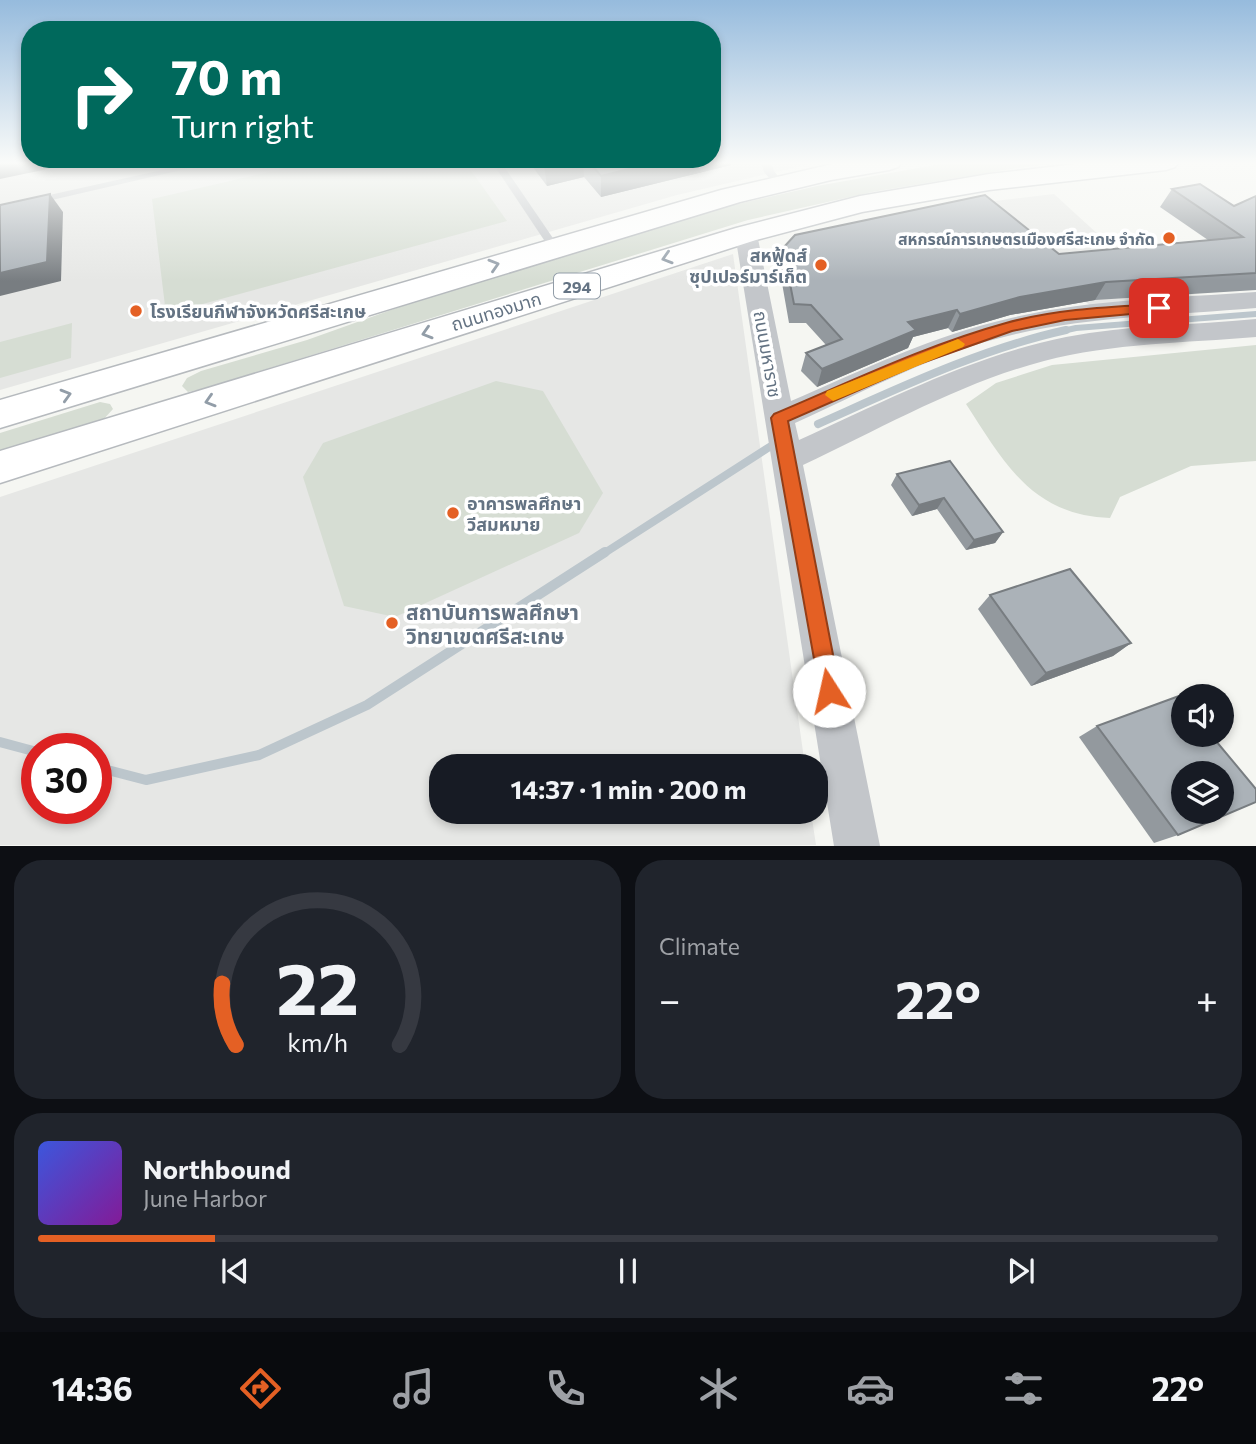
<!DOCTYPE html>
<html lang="en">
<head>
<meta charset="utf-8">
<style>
	:root { --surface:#171b24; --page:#20242c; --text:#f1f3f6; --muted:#9ea1a6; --line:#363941; --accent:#e46024 }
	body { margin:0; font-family:Commissioner,"Noto Sans Thai",sans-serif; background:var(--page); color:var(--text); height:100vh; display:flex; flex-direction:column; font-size:26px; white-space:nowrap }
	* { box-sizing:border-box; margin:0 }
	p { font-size:23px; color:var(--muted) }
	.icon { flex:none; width:38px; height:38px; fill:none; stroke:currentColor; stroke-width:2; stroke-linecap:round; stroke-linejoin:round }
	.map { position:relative; height:846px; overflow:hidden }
	.drawer { display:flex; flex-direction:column; gap:14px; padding:14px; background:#0d0f14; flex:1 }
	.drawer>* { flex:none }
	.banner { position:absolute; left:21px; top:21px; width:700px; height:147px; border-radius:28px; box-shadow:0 4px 10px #0003; background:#00695c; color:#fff; overflow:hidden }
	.fabs { position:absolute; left:1171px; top:684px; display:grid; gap:14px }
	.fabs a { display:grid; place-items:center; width:63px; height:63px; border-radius:50%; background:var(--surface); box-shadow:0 4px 10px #0003; font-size:35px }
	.speed { position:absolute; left:21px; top:733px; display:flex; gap:14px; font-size:35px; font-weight:700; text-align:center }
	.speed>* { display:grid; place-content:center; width:91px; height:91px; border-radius:50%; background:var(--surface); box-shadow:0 4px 10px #0003; line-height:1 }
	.speed .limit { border:10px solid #d22; background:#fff; color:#111 }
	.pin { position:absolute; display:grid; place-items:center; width:60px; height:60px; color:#fff; margin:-30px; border-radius:14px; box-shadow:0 4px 10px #0006 }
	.me { position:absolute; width:77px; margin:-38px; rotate:350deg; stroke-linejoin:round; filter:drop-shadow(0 0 5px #0008) }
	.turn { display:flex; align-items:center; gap:24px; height:147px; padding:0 35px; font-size:32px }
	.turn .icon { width:91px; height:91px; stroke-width:2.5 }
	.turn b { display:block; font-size:49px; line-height:60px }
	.big { font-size:52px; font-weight:700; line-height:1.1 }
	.drawer .widget { flex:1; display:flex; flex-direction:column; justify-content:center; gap:10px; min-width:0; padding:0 24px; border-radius:28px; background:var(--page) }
	.drawer .dial { align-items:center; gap:0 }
	.dial svg { height:182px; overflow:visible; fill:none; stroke:var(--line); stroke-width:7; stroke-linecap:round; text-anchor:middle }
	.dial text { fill:var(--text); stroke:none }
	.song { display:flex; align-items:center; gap:21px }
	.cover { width:84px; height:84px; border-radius:10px; background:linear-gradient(135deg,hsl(230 70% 55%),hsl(290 70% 35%)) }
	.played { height:7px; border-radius:4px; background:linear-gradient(90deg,var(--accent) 15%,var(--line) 15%) }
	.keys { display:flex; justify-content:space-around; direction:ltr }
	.heat { display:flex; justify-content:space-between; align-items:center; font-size:38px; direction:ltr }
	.drawer .tiles { flex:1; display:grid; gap:14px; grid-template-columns:1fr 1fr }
	.widget:last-child { grid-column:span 2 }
	.trip { position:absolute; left:429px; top:754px; width:399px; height:70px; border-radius:28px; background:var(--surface); box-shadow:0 4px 10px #0003; font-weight:700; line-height:70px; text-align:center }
	.dock { display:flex; height:112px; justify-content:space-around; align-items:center; background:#090b0e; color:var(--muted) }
	.dock .icon { width:49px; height:49px }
	.dock .selected { color:var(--accent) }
	.dock b { font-size:32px; color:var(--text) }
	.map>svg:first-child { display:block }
	.built { fill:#e6e7e5; fill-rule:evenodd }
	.green { fill:#d6ddd3 }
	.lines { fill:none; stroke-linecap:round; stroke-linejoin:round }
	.stream-far2 { stroke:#bcc6cc; stroke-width:6 }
	.stream-far1 { stroke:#bcc6cc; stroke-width:8 }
	.stream { stroke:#bcc6cc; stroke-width:10 }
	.primary-casing { stroke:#b6babe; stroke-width:3 }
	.service { fill:#c3c6ca; fill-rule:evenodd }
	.minor { fill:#c3c6ca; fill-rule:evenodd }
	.primary { fill:#fff; fill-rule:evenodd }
	.wall { fill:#93999e }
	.shaded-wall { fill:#787d81 }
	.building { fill:#abb2b8; stroke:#787d81; stroke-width:2; fill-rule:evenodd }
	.oneway { stroke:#929da8 }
	.route { fill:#e46024; stroke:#943e17; stroke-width:2 }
	.slow { fill:#f59e0b }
	.poi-dot { fill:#e46024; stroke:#fff; stroke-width:2.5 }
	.labels { text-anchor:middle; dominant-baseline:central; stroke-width:7; stroke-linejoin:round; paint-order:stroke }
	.far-poi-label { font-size:16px; font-weight:bold; fill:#647383; stroke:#fff; text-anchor:end }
	.shield { fill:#fff; stroke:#929da8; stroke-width:2 }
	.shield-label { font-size:16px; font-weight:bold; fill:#647383 }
	.poi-label { font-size:18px; font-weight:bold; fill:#647383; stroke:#fff; text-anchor:start }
	.street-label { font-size:18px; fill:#647383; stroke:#fff }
	.near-poi-label { font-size:21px; font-weight:bold; fill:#647383; stroke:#fff; text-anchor:start }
</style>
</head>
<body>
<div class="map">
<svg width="1256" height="846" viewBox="0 0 1256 846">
	<rect width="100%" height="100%" fill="#f5f6f2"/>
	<!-- built -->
	<g class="built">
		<path d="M 0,162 L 819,162 L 677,195 L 0,390 Z"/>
		<path d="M 1054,194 L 1172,302 L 1093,308 L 969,204 Z"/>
		<path d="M 733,254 L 805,766 L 441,766 L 441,812 L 811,812 L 816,845 L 0,845 L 0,497 ZM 37,749 L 96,749 L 96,808 L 37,808 Z"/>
	</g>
	<!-- green -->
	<g class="green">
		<path d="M 313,162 L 465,162 L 507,221 L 166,314 L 152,199 Z"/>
		<path d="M 952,162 L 1068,162 L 1017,168 L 872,192 L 748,220 L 202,389 L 188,392 L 182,386 L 187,378 L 201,371 L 307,340 L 475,280 L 725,207 L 817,186 Z"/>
		<path d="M 72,323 L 71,358 L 0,378 L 0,342 Z"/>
		<path d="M 1256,345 L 1256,461 L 1191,466 L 1120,497 L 1110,518 C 1031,515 1004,462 966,404 L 996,383 L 1052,365 Z"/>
		<path d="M 496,381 L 543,391 L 603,493 L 579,533 L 395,617 L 344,606 L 303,477 L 323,443 Z"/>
		<path d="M 100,402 L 110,404 L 113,409 L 102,421 L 0,453 L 0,433 Z"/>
	</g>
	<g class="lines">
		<!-- stream-far2 -->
		<path class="stream-far2" d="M 1058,332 L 1076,328 L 1256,314"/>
		<!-- stream-far1 -->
		<g class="stream-far1">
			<path d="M 818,424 C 899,388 980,349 1066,330"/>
			<path d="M 603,554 L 771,446"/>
		</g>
		<!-- stream -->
		<g class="stream">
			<path d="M 0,742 L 37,752"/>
			<path d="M 96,767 L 146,780 L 259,755 L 367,705 L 605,552"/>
		</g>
		<defs>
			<g id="primary">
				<path d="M 841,162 L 902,162 L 898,167 L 889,170 L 831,180 L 740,202 L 0,428 L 0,400 L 721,190 Z"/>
				<path d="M 1093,162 L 1179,162 L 1175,167 L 1166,170 L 989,190 L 862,212 L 756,240 L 0,483 L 0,451 L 736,228 L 860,196 L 989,174 Z"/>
			</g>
		</defs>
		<!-- primary casing -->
		<use href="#primary" class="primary-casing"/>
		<!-- service -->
		<g class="service">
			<path d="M 198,162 L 216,162 L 0,212 L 0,206 Z"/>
			<path d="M 492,162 L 501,162 L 559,247 L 558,249 L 550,249 Z"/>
			<path d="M 761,162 L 771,162 L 774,171 L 784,184 L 782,186 L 776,186 L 764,172 Z"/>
		</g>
		<!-- minor -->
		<path class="minor" d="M 746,227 L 754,229 L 757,234 L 791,401 C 863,370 934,335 1011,318 C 1091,299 1175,298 1256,292 L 1256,308 C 1175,315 1092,316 1012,335 C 936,352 866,391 795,423 L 799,440 C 885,401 972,356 1066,337 C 1128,325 1193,325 1256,319 L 1256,337 C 1185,343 1113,343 1044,361 C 960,383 882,428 803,465 L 880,846 L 834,846 L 735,234 L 738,229 Z"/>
		<!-- primary -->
		<use href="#primary" class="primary"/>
	</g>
	<!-- wall -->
	<g class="wall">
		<path d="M 529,162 L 731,162 L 731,165 L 601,197 L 584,177 L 547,186 Z"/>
		<path d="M 1172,189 L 1234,206 L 1256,196 L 1256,290 L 1095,300 L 1010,315 L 952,332 L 948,328 L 913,337 L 908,348 L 817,387 L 801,371 L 806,353 L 826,345 L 806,323 L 789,323 L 779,266 L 783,248 L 1059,254 L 1208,240 L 1160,207 Z"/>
		<path d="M 950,461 L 1003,532 L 995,543 L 966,550 L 937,509 L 912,516 L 891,485 L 897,474 Z"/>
		<path d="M 990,595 L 1131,643 L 1113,656 L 1031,686 L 978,609 Z"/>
		<path d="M 1097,726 L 1178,835 L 1154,843 L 1079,737 Z"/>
	</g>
	<!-- shaded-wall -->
	<g class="shaded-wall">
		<path d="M 0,162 L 81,162 L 0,179 Z"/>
		<path d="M 554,162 L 583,162 L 584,177 L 547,186 L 544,165 Z"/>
		<path d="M 657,162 L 731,162 L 731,165 L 601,197 L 601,176 Z"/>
		<path d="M 50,194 L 63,212 L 61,281 L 0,296 L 0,273 Z"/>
		<path d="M 1106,282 L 1095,300 L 1010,315 L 952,332 L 960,314 L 1020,297 Z"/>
		<path d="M 957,310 L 948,328 L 913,337 L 908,348 L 817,387 L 822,369 L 908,322 Z"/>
		<path d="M 944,498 L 937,509 L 912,516 L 919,505 Z"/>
		<path d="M 1003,532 L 995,543 L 966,550 L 974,540 Z"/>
		<path d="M 1131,643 L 1113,656 L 1031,686 L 1046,673 Z"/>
	</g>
	<!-- building -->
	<g class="building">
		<path d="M 589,162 L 657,162 L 601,176 Z"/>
		<path d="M 1200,184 L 1234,206 L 1256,196 L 1256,273 L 1106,282 L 1020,297 L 960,314 L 957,310 L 908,322 L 916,330 L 822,369 L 806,353 L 842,339 L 811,305 L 794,304 L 783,248 L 795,235 L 985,195 L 1059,254 L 1243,237 L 1172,189 Z"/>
		<path d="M 50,194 L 47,262 L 0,273 L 0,205 Z"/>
		<path d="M 950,461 L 1003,532 L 974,540 L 944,498 L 919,505 L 897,474 Z"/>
		<path d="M 1070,569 L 1131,643 L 1046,673 L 990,595 Z"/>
		<path d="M 1179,696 L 1183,701 L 1183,735 L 1211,735 L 1256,789 L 1256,802 L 1178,835 L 1097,726 ZM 1183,774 L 1222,774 L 1222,812 L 1183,812 Z"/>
	</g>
	<!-- one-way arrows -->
	<defs><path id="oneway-chevron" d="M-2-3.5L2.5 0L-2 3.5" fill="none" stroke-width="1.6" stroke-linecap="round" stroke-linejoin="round" transform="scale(1.75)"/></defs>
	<g class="oneway">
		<use href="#oneway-chevron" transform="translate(667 258) rotate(163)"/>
		<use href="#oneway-chevron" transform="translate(494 265) rotate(-17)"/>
		<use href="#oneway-chevron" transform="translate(427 333) rotate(163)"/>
		<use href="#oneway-chevron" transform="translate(66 395) rotate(-16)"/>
		<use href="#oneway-chevron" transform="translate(210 401) rotate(163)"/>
	</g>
	<!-- sky -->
	<linearGradient id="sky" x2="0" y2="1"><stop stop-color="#96bbdd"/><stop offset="0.58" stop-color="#fafbf9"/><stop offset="1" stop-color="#fafbf9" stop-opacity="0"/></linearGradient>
	<rect width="1256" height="281" fill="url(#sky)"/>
	<!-- route -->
	<path class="route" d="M 1159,304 L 1166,308 L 1164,311 L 1065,320 L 1012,331 L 916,365 L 788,421 L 840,691 L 837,698 L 829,702 L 821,698 L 771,418 L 774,414 C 850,382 926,345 1006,323 C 1056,309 1108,307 1159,304 Z"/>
	<!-- slow -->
	<path class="slow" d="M 958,339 L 965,344 L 963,347 L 838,399 L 833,401 L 825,395 L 827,391 Z"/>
	<!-- markers -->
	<g class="poi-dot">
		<circle cx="1169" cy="238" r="7"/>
		<circle cx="821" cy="265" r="7"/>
		<circle cx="136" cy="311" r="7"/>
		<circle cx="453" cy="513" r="7"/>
		<circle cx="392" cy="623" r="7"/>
	</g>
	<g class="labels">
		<!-- far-poi labels -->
		<g class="far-poi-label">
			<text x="1155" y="238">สหกรณ์การเกษตรเมืองศรีสะเกษ จำกัด</text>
		</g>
		<!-- shield labels -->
		<rect class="shield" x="554" y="273.5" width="46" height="25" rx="5"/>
		<g class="shield-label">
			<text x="577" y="286">294</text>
		</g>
		<!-- poi labels -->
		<g class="poi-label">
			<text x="807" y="255" text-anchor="end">สหฟู้ดส์<tspan x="807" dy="21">ซุปเปอร์มาร์เก็ต</tspan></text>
			<text x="150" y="311">โรงเรียนกีฬาจังหวัดศรีสะเกษ</text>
			<text x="467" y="503">อาคารพลศึกษา<tspan x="467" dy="21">วีสมหมาย</tspan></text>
		</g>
		<!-- street labels -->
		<g class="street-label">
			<text transform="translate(496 311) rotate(-17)">ถนนทองมาก</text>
			<text transform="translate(768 354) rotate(80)">ถนนมหาราช</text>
		</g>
		<!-- near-poi labels -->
		<g class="near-poi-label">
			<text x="406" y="611">สถาบันการพลศึกษา<tspan x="406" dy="24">วิทยาเขตศรีสะเกษ</tspan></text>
		</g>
	</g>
</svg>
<div class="fabs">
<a><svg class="icon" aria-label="sound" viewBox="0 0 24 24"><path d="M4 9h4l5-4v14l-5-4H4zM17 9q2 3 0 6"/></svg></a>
<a><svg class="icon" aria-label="layers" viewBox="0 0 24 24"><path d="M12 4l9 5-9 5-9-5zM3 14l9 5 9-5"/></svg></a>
</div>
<div class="speed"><div class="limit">30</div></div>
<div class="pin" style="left:1159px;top:308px;background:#d93025"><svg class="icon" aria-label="arrive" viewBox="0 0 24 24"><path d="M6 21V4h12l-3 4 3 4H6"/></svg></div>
<svg class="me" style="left:829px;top:691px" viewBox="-20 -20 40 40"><circle r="19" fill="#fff"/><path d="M0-13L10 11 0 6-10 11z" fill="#e46024"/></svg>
<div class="trip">14:37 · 1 min · 200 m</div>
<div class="banner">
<div class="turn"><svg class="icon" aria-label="right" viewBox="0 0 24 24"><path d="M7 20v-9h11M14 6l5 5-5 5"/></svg><div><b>70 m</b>Turn right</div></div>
</div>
</div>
<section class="drawer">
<div class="tiles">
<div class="widget dial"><svg viewBox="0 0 100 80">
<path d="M14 69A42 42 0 1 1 86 69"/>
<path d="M14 69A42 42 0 0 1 8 42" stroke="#e46024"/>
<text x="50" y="56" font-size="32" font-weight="700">22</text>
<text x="50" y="72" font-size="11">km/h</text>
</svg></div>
<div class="widget"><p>Climate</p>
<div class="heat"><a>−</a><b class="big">22°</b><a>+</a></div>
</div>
<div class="widget">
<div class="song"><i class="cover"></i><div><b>Northbound</b><p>June Harbor</p></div></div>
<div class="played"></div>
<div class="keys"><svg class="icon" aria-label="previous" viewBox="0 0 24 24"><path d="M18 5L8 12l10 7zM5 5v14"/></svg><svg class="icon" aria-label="pause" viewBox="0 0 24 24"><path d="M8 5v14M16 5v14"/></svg><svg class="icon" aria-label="next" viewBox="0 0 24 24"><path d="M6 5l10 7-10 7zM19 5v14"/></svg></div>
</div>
</div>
</section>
<nav class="dock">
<b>14:36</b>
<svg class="icon selected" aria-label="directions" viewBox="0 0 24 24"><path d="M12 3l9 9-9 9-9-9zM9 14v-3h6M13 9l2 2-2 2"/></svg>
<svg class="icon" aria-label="music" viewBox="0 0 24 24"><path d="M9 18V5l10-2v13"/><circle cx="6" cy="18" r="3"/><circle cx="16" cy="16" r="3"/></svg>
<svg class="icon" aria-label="phone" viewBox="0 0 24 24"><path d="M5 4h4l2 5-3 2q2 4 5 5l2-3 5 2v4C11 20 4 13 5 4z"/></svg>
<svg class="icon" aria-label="climate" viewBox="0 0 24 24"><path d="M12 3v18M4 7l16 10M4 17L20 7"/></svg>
<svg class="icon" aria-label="car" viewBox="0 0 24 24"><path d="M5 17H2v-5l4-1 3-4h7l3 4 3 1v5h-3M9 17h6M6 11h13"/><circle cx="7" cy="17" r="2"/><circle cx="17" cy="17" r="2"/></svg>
<svg class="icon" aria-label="filters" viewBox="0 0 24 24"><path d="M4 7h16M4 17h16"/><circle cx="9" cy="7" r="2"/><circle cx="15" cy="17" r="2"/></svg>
<b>22°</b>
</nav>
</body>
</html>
